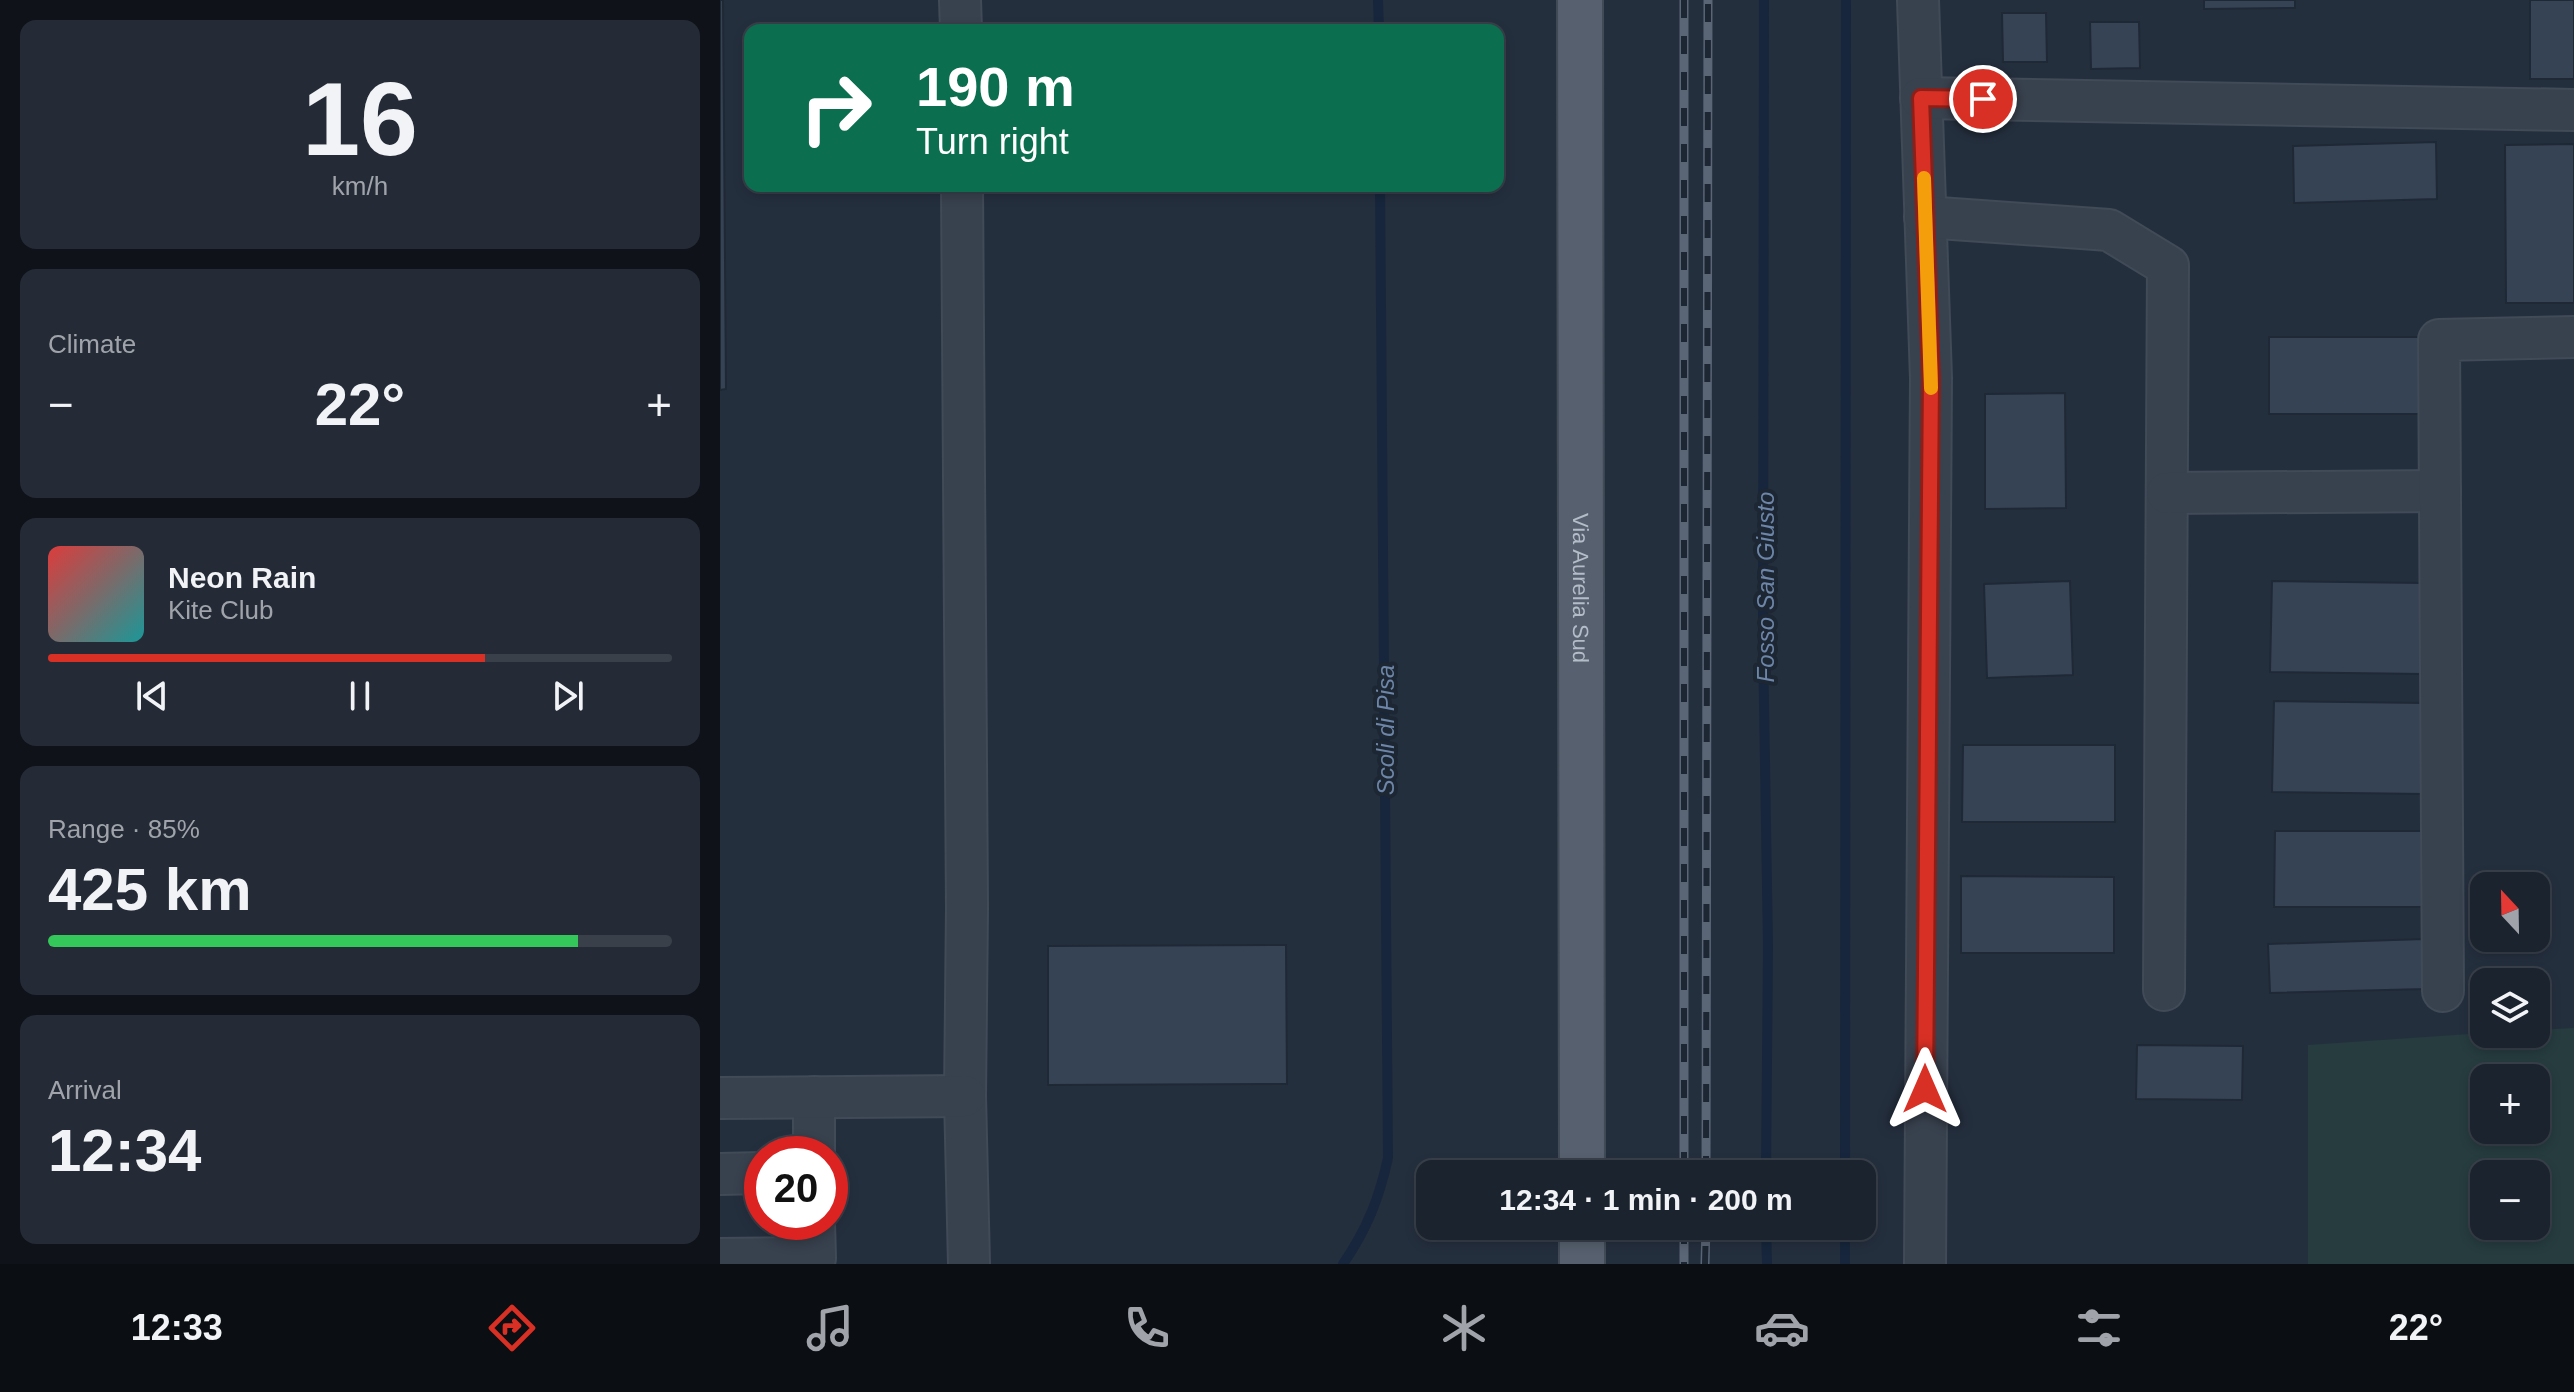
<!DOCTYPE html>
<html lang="en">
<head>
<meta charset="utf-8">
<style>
	:root { --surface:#1b232e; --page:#242b36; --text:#f1f3f6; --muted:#a0a4aa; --line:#39404a; --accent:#d93025 }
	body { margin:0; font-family:Helvetica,sans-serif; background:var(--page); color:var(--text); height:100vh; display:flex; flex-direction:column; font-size:30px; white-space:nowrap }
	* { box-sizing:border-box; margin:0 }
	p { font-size:26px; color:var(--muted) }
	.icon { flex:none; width:44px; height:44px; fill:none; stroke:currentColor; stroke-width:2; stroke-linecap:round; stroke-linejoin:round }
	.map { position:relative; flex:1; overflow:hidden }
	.sheet { display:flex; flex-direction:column; gap:20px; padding:20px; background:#0f1319; width:720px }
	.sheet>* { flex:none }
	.top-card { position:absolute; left:24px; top:24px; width:760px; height:168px; border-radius:16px; box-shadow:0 4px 12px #0003,0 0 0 2px var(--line); background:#0b6e4f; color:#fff; overflow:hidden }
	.needle { width:52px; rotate:338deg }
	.controls { position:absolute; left:1750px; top:872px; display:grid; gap:16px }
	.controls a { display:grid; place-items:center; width:80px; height:80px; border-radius:16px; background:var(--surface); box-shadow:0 4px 12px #0003,0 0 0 2px var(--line); font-size:40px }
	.speed { position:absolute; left:24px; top:1136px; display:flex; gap:16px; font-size:40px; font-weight:700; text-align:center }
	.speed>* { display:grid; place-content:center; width:104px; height:104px; border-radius:50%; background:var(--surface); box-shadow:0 4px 12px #0003,0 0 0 2px var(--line); line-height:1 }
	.speed .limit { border:12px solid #d22; background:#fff; color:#111 }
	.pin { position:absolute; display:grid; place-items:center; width:68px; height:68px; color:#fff; margin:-34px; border:4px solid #fff; border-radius:50%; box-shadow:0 2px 8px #0007 }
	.me { position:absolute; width:88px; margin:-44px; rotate:0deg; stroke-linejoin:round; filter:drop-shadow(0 0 6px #0008) }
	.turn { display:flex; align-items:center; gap:28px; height:168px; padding:0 40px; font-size:36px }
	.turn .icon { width:104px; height:104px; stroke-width:2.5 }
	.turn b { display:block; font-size:56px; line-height:68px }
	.big { font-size:60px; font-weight:600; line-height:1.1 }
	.sheet .tile { flex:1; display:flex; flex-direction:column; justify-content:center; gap:12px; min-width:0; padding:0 28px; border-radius:16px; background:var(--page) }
	.sheet .dial { align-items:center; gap:0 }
	.dial b { font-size:104px; line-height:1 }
	.song { display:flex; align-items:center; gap:24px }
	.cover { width:96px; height:96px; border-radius:12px; background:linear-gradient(135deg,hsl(0 70% 55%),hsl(180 70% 35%)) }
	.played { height:8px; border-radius:4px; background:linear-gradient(90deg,var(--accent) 70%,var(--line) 70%) }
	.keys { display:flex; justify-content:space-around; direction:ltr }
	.heat { display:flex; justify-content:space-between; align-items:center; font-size:44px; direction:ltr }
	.charge { height:12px; border-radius:6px; background:linear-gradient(90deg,#34c759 85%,var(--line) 0) }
	.trip { position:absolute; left:696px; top:1160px; width:460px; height:80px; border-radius:16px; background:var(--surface); box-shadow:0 4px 12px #0003,0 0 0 2px var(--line); font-weight:600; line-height:80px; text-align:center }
	.tabs { display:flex; height:128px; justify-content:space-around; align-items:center; background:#0b0e12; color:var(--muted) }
	.tabs .icon { width:56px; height:56px }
	.tabs .active { color:var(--accent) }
	.tabs b { font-size:36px; color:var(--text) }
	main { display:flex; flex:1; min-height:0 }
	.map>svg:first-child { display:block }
	.green { fill:#263c3f; fill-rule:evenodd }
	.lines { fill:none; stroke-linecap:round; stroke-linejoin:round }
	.stream { stroke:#17263c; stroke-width:10 }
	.building { fill:#364354; stroke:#1f2835; stroke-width:2 }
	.minor-casing { stroke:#414a57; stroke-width:44 }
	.major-casing { stroke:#414a57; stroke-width:48 }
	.minor { stroke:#38414e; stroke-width:40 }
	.major { stroke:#56606e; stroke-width:44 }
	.rail-casing { stroke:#5a6575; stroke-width:9 }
	.rail { stroke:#1d2633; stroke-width:6; stroke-dasharray:18; stroke-linecap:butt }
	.route-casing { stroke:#8d1f18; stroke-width:20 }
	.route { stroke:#d93025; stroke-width:14 }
	.slow { stroke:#f59e0b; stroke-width:14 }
	.labels { text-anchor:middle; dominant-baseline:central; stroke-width:8; stroke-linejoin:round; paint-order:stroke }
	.street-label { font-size:22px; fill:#b4bcc9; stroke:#1d2633 }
	.water-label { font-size:24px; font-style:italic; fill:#6d86a8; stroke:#1d2633 }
</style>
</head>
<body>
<main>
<section class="sheet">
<div class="tile dial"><b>16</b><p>km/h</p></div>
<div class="tile"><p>Climate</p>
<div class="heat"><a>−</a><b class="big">22°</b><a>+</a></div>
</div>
<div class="tile">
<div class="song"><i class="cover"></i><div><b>Neon Rain</b><p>Kite Club</p></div></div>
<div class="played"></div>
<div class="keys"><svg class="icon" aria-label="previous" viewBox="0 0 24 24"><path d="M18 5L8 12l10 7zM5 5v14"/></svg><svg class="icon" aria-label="pause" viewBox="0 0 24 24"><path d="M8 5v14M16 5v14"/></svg><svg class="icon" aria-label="next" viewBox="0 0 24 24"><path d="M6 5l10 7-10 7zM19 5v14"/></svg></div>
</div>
<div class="tile"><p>Range · 85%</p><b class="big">425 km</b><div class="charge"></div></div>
<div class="tile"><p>Arrival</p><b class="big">12:34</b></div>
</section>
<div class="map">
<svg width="1854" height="1264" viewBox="0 0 1854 1264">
	<rect width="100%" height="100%" fill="#242f3e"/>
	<!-- green -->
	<path class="green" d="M 1854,1028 L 1854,1264 L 1588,1264 L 1588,1045 L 1764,1033 L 1816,1034 L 1816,1030 ZM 1764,1078 L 1816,1078 L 1816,1130 L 1764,1130 ZM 1764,1174 L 1816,1174 L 1816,1226 L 1764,1226 Z"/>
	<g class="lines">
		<!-- stream -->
		<g class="stream">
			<path d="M 658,0 L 659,30"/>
			<path d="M 1044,0 L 1043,642 L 1048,946 L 1046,1174"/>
			<path d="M 1125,1174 L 1126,0"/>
			<path d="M 1046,1226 L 1047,1264"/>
			<path d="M 623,1264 C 647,1229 659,1199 668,1158 L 660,186"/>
			<path d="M 1125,1264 L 1125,1226"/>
		</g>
	</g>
	<!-- building -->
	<g class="building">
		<path d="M 0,0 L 3,0 L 6,389 L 0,390 Z"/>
		<path d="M 1484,0 L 1575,0 L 1575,8 L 1484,9 Z"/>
		<rect x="1810" y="0" width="44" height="79"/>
		<path d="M 1282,13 L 1326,13 L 1327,62 L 1283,62 Z"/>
		<path d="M 1370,22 L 1419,22 L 1420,68 L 1371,69 Z"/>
		<path d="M 1716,142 L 1717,199 L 1574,203 L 1573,146 Z"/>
		<path d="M 1854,144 L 1854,303 L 1786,303 L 1785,145 Z"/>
		<rect x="1549" y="337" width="153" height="77"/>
		<path d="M 1345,393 L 1346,508 L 1265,509 L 1265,394 Z"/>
		<path d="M 1350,581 L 1353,675 L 1267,678 L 1264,584 Z"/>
		<path d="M 1552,581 L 1704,583 L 1703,674 L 1550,672 Z"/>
		<path d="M 1554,701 L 1707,703 L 1705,794 L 1552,792 Z"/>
		<path d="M 1243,745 L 1395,745 L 1395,822 L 1242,822 Z"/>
		<path d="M 1555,831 L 1708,831 L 1707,907 L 1554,907 Z"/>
		<path d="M 1241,876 L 1394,877 L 1394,953 L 1241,953 Z"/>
		<path d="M 1704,939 L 1706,989 L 1550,993 L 1548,944 Z"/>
		<path d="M 566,945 L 567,1084 L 328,1085 L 328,946 Z"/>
		<path d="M 1417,1045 L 1523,1046 L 1522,1100 L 1416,1099 Z"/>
	</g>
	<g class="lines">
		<defs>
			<g id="minor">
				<path d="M 240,0 L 241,30"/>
				<path d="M 1198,0 L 1211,378 L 1205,1264"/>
				<path d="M 1201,98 L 1854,110"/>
				<path d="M 242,186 L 247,909 L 245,1096 L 249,1264"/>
				<path d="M 1205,217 L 1389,230 L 1448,266 L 1444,990"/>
				<path d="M 1447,493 L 1720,491"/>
				<path d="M 1723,991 L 1719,340 L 1854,337"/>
				<path d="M 94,1097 L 94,1154"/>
				<path d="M 0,1098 L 245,1096"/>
				<path d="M 0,1174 L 42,1173"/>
				<path d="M 0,1259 L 95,1258 L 94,1222"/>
			</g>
			<g id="major">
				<path id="s1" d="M 860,0 L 862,1174"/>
				<path d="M 862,1226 L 862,1264"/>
			</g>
		</defs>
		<!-- minor casing -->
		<use href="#minor" class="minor-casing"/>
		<!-- major casing -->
		<use href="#major" class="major-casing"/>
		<!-- minor -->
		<use href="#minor" class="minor"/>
		<!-- major -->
		<use href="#major" class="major"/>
		<defs>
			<g id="rail">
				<path d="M 964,0 L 964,1174"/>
				<path d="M 986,1174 L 988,0"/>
				<path d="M 964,1226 L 964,1264"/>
				<path d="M 985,1264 L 986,1226"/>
			</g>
		</defs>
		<!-- rail casing -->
		<use href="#rail" class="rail-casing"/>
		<!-- rail -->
		<use href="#rail" class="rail"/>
	</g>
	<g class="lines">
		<defs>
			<path id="route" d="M 1205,1089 L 1211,378 L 1201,98 L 1263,99"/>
		</defs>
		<!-- route casing -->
		<use href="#route" class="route-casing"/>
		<!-- route -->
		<use href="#route" class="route"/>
		<!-- slow -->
		<path class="slow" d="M 1204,178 L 1211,388"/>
	</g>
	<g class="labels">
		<!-- street labels -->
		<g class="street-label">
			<text stroke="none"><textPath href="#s1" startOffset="588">Via Aurelia Sud</textPath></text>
		</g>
		<!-- water labels -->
		<g class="water-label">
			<text transform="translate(1045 587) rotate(-90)">Fosso San Giusto</text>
			<text transform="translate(665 730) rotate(-90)">Scoli di Pisa</text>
		</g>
	</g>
</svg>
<div class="controls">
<a><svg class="needle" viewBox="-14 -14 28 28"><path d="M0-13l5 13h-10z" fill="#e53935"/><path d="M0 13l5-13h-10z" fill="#a0a4aa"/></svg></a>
<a><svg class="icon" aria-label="layers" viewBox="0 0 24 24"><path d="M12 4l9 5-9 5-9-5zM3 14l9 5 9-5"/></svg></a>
<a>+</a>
<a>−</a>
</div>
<div class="speed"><div class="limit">20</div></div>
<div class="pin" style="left:1263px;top:99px;background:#d93025"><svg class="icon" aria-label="arrive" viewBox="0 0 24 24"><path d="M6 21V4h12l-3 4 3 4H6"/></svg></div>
<svg class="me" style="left:1205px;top:1089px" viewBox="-20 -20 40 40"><path d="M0-17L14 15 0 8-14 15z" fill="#d93025" stroke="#fff" stroke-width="4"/></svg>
<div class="trip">12:34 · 1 min · 200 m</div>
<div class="top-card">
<div class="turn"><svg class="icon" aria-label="right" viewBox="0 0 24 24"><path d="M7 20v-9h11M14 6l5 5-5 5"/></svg><div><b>190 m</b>Turn right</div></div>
</div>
</div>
</main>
<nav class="tabs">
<b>12:33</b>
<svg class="icon active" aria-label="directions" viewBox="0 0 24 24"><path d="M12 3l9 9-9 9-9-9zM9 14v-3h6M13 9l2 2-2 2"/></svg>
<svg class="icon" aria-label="music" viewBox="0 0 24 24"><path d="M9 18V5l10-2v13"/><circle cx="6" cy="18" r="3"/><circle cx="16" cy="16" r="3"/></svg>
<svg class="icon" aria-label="phone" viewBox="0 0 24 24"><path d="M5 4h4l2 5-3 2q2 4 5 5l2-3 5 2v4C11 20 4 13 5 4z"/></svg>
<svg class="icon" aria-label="climate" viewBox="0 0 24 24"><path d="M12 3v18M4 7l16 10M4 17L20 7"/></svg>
<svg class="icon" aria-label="car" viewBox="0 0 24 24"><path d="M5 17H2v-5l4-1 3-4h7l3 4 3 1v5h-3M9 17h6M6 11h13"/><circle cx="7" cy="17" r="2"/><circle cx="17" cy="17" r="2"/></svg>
<svg class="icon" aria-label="filters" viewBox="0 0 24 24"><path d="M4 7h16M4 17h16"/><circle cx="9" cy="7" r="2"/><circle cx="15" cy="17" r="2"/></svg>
<b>22°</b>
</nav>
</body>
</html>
